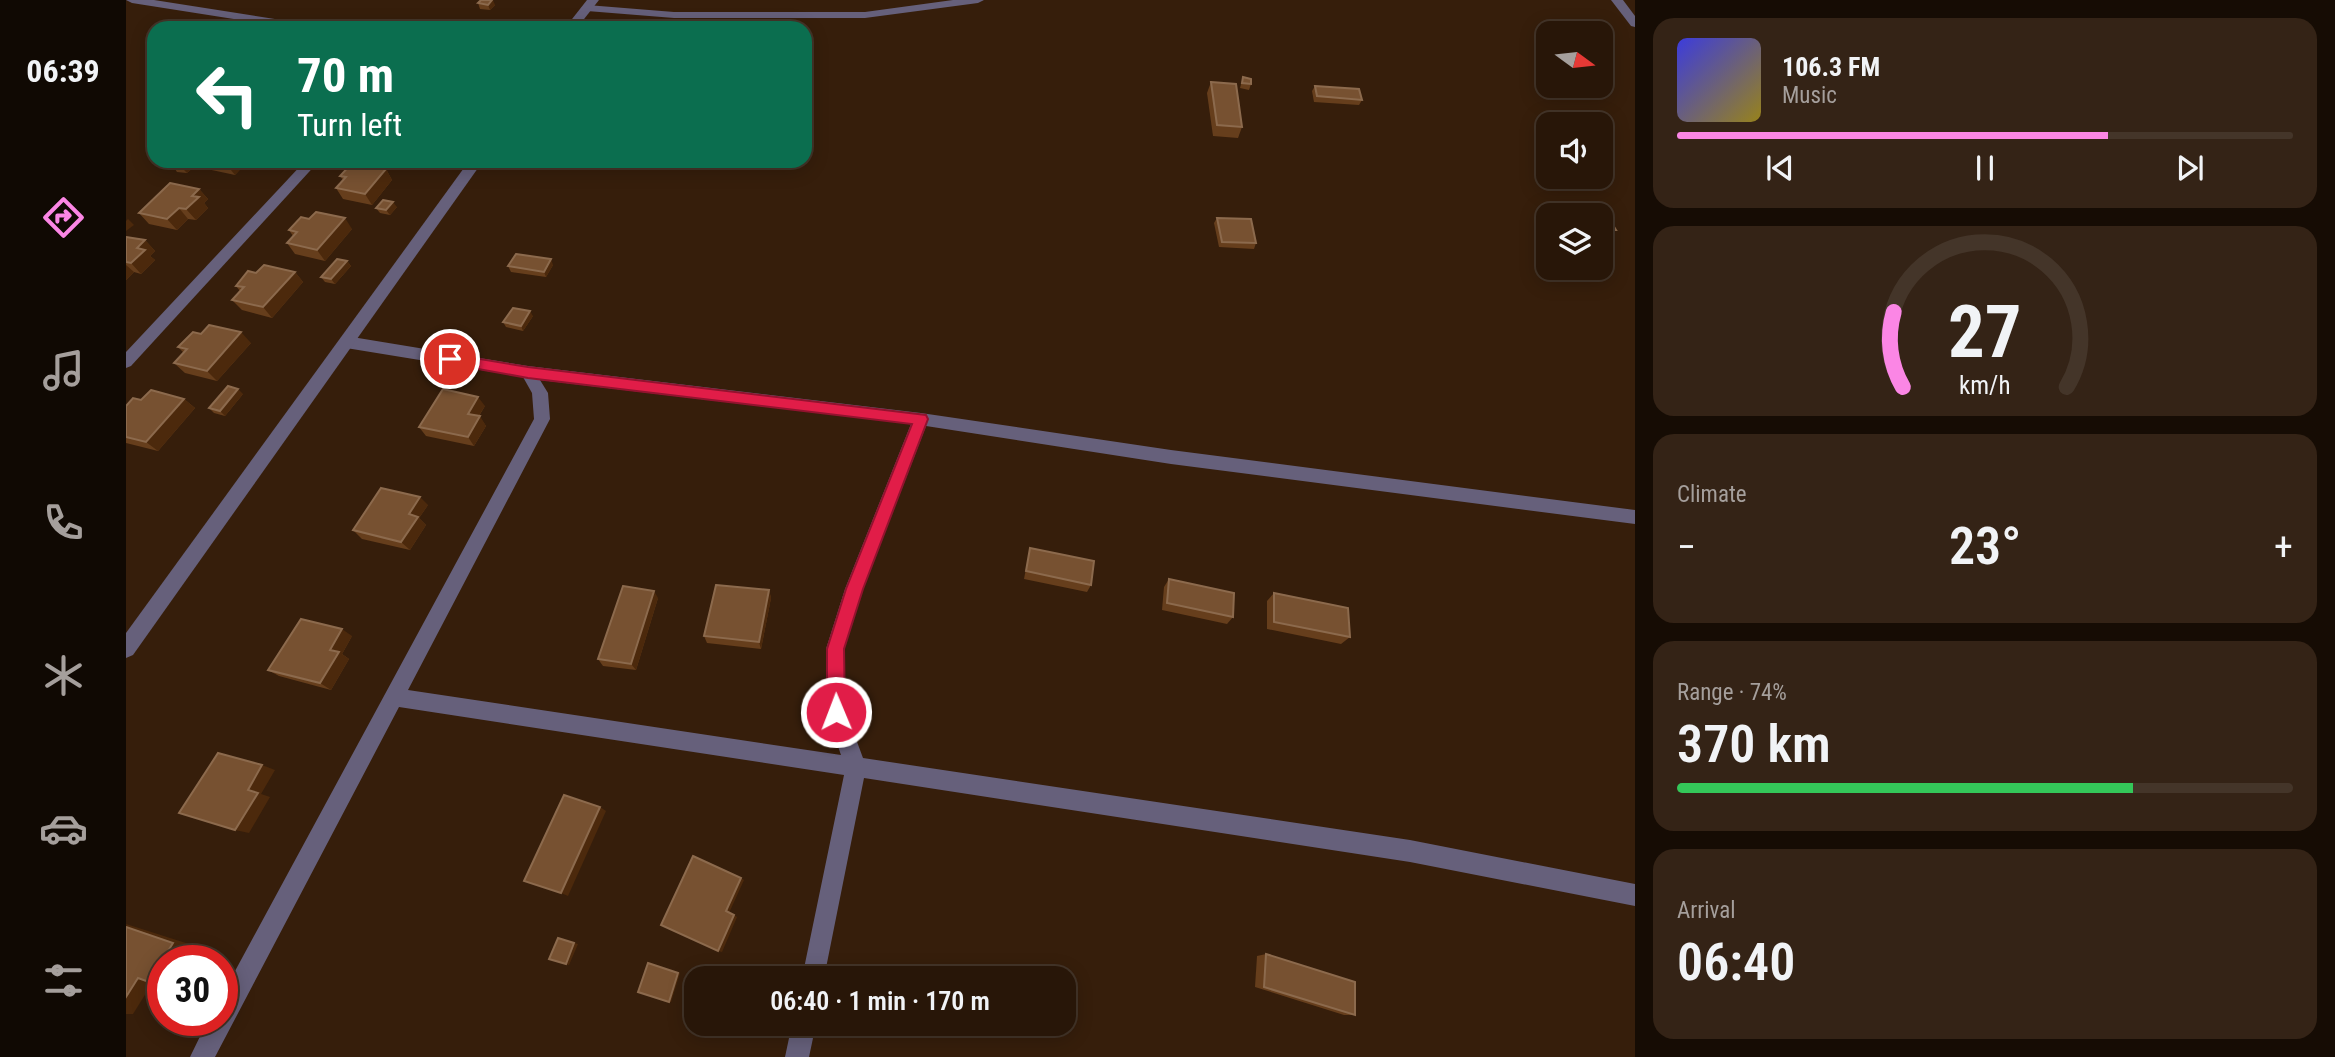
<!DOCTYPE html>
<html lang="en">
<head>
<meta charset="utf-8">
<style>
	:root { --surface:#281608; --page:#342316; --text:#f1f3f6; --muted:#a59f9c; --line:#443529; --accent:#fb86e5 }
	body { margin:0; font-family:"Roboto Condensed",sans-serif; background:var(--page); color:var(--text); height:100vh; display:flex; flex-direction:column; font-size:26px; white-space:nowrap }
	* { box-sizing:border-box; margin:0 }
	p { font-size:23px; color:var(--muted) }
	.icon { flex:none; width:38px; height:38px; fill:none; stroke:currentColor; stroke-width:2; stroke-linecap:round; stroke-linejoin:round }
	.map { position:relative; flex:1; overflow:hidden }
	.details { display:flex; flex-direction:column; gap:18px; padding:18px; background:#160c04; width:700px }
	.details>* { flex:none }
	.banner { position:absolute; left:21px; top:21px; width:665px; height:147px; border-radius:21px; box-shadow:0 4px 18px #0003,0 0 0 2px var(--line); background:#0b6e4f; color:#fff; overflow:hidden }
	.needle { width:46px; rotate:105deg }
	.tools { position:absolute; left:1410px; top:21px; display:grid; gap:14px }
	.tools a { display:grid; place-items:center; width:77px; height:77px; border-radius:14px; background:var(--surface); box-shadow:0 4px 18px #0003,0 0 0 2px var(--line); font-size:35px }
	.speed { position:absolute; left:21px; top:945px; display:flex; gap:14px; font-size:35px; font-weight:700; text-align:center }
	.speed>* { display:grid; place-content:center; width:91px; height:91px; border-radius:50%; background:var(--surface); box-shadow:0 4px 18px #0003,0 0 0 2px var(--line); line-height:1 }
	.speed .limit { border:10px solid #d22; background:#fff; color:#111 }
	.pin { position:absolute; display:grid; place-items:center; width:60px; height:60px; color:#fff; margin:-30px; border:4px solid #fff; border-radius:50%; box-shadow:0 2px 7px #0007 }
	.me { position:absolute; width:77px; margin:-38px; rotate:359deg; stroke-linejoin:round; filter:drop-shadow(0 0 5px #0008) }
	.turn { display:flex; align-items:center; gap:24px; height:147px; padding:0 35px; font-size:32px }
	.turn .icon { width:91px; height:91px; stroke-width:2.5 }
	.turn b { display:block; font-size:49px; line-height:60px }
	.big { font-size:52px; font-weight:600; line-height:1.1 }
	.details .card { flex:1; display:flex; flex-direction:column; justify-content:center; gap:10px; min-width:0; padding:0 24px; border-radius:21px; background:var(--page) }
	.details .dial { align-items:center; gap:0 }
	.dial svg { height:182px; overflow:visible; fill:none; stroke:var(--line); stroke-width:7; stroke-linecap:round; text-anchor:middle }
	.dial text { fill:var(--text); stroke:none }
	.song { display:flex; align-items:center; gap:21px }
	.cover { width:84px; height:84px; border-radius:10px; background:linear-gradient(135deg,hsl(240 70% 55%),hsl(50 70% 35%)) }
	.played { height:7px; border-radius:4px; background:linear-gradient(90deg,var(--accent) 70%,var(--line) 70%) }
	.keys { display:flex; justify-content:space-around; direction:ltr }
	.heat { display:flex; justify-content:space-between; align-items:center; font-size:38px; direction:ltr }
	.charge { height:10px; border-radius:5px; background:linear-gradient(90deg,#34c759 74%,var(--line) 0) }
	.trip { position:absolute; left:558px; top:966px; width:392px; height:70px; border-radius:21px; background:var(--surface); box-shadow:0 4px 18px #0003,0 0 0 2px var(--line); font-weight:600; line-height:70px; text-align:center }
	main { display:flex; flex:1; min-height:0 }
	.tabs { display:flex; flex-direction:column; width:126px; justify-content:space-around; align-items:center; background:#100903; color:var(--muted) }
	.tabs .icon { width:49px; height:49px }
	.tabs .active { color:var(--accent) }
	.tabs b { font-size:32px; color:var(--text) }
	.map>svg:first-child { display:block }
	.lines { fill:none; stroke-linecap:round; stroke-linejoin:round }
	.minor { fill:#66607b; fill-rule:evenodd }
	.tertiary { fill:#66607b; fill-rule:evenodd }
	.wall { fill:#663e1c }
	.shaded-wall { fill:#4c290c }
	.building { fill:#775131; stroke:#8c6a4d; stroke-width:2 }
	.route { fill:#e11d48; stroke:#92132f; stroke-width:2 }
</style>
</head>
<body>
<main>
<nav class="tabs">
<b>06:39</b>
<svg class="icon active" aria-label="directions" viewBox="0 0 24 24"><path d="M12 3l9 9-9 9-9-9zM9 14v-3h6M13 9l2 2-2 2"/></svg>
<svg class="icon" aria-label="music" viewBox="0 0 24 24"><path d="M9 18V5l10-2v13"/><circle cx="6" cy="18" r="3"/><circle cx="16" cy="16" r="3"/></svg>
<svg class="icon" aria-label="phone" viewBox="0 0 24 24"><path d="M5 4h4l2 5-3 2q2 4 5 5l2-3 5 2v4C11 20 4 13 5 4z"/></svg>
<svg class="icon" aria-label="climate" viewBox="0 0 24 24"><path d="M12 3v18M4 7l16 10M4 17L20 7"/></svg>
<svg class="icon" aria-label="car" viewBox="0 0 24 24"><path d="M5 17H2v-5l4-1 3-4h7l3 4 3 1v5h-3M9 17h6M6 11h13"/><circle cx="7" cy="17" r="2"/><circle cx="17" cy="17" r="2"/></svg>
<svg class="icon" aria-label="filters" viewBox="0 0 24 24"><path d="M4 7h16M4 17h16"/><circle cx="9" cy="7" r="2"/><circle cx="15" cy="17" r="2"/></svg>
</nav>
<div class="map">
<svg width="1509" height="1057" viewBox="0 0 1509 1057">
	<rect width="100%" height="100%" fill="#361e0b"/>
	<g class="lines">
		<!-- minor -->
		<g class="minor">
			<path d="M 0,0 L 28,0 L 187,25 L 193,28 L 165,28 L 6,3 Z"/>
			<path d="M 827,0 L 858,0 L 852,3 L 739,18 L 548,18 L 461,11 L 455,8 L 461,5 L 548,12 L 739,12 Z"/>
			<path d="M 1485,0 L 1497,0 L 1509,16 L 1509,27 L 1505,26 Z"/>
			<path d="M 179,161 L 193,161 L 5,366 L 0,368 L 0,352 Z"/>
			<path d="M 220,336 L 402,366 L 795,413 L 1045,450 L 1509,510 L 1509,524 L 1045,464 L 800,426 L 737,589 L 718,649 L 720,712 L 737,758 L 1284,840 L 1509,884 L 1509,906 L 1284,862 L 738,778 L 698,978 L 676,978 L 718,775 L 273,707 L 89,1057 L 64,1057 L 82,1020 L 96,1020 L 96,995 L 408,419 L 406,393 L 397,377 L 220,348 L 212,342 ZM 414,380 L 785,424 L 719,589 L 700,649 L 700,712 L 715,755 L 282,690 L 424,419 L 422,393 Z"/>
			<path d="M 666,1024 L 690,1024 L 683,1057 L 659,1057 Z"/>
		</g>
		<!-- tertiary -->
		<g class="tertiary">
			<path d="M 461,0 L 473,0 L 451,28 L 439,28 Z"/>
			<path d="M 343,161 L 357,161 L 7,655 L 0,658 L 0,633 Z"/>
		</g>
	</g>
	<!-- wall -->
	<g class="wall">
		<path d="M 352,3 L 369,5 L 364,10 L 354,9 Z"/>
		<path d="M 1441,28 L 1456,33 L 1438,33 Z"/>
		<path d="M 1415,34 L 1423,34 L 1423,58 L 1420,58 L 1411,45 L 1413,42 L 1411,40 Z"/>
		<path d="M 1117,77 L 1125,84 L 1123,90 L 1114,88 Z"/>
		<path d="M 1085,82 L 1116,127 L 1112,138 L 1087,136 L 1081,93 Z"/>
		<path d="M 1189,86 L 1236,100 L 1233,105 L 1188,102 L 1186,91 Z"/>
		<path d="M 64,161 L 69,166 L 61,173 L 51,172 L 47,166 Z"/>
		<path d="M 75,161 L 129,161 L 125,165 L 119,164 L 109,175 L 81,169 Z"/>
		<path d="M 260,169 L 266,180 L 246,205 L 217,199 L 210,188 L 217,180 L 214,176 Z"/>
		<path d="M 73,189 L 82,199 L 78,203 L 82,208 L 70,220 L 62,219 L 51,230 L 23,224 L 13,213 Z"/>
		<path d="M 271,207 L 264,215 L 254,213 L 250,208 Z"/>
		<path d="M 1475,217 L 1490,230 L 1484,236 L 1475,236 Z"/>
		<path d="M 1091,218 L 1130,243 L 1128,249 L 1093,247 L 1088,223 Z"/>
		<path d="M 183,219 L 226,229 L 199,261 L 169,254 L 161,243 L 167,236 L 163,230 Z"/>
		<path d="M 0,237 L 19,240 L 29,251 L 24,256 L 29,260 L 15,274 L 8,272 L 0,280 Z"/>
		<path d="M 221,261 L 225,266 L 209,284 L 199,282 L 195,277 Z"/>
		<path d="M 427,265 L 420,277 L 385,272 L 382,266 Z"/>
		<path d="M 169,272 L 177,282 L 146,318 L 116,310 L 106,300 L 114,291 L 110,286 L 130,273 Z"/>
		<path d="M 407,316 L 397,331 L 380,327 L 377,322 Z"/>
		<path d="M 125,343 L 91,381 L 59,373 L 48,363 L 58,353 L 52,347 Z"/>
		<path d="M 117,394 L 99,416 L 88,413 L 83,408 Z"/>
		<path d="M 58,399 L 69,408 L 32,451 L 0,443 L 0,406 L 15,400 Z"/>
		<path d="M 359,406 L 353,416 L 360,426 L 348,446 L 300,436 L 293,427 Z"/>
		<path d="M 302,505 L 293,518 L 300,525 L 284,550 L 236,539 L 227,530 Z"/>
		<path d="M 904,548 L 965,585 L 961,592 L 898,579 Z"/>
		<path d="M 1043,579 L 1107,617 L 1101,624 L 1036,610 L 1038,587 Z"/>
		<path d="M 643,590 L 645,598 L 635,649 L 581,643 L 578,636 Z"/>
		<path d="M 1148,593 L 1224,637 L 1215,644 L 1141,629 L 1141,601 Z"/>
		<path d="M 532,598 L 510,670 L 477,666 L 472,659 Z"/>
		<path d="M 226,636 L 216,654 L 223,659 L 205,690 L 153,676 L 142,670 Z"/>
		<path d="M 1140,954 L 1229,1015 L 1218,1015 L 1129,987 L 1131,956 Z"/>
	</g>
	<!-- shaded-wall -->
	<g class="shaded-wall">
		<path d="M 366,0 L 367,0 L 369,5 L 364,10 L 362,5 Z"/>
		<path d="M 64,161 L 69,166 L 61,173 L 56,168 Z"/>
		<path d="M 103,161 L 117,161 L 119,164 L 109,175 L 100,164 Z"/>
		<path d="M 260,169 L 266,180 L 246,205 L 239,194 Z"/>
		<path d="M 73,189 L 82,199 L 78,203 L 82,208 L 70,220 L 60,209 L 66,196 Z"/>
		<path d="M 267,202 L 271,207 L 264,215 L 260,210 Z"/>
		<path d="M 53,208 L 62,219 L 51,230 L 41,219 Z"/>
		<path d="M 219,218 L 226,229 L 199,261 L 191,250 Z"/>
		<path d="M 2,219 L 8,225 L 0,231 L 0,221 Z"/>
		<path d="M 19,240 L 29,251 L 24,256 L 29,260 L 15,274 L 5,263 L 11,248 Z"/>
		<path d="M 425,259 L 427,265 L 420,277 L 418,272 Z"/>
		<path d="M 221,261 L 225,266 L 209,284 L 205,279 Z"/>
		<path d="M 0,265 L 8,272 L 0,280 Z"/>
		<path d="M 169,272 L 177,282 L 146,318 L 137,307 Z"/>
		<path d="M 404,311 L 407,316 L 397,331 L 395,326 Z"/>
		<path d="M 115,332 L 125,343 L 91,381 L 81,371 Z"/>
		<path d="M 112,389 L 117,394 L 99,416 L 94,411 Z"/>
		<path d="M 352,397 L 359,406 L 348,423 L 342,414 Z"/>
		<path d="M 58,399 L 69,408 L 32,451 L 20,442 Z"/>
		<path d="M 354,416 L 360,426 L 348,446 L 342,437 Z"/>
		<path d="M 294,497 L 302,505 L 293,518 L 300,525 L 284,550 L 275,542 L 283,514 Z"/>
		<path d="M 643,590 L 645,598 L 635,649 L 633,642 Z"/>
		<path d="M 528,591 L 532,598 L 510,670 L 505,664 Z"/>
		<path d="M 216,629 L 226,636 L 216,654 L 223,659 L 205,690 L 194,683 L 204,650 Z"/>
		<path d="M 136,765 L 149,770 L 135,794 L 144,797 L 123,833 L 109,830 L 122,790 Z"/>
		<path d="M 474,807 L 480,811 L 442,896 L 435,893 Z"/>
		<path d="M 615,878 L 618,880 L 603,913 L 600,911 Z"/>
		<path d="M 608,915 L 611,917 L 596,952 L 592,951 Z"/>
		<path d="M 0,924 L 63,944 L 52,961 L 37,961 L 37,982 L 27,982 L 7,1014 L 0,1014 L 0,997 L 12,978 Z"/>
		<path d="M 432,938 L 452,944 L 443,965 L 440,964 Z"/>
		<path d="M 524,964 L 554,973 L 545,1002 L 543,1002 Z"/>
	</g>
	<!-- building -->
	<g class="building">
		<path d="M 355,0 L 366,0 L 362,5 L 352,3 Z"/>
		<path d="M 1441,28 L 1452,28 L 1456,33 L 1445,33 Z"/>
		<path d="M 1415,34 L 1423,34 L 1423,51 L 1414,40 L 1418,39 Z"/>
		<path d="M 1117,77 L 1125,79 L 1125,84 L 1116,83 Z"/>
		<path d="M 1085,82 L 1110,84 L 1116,127 L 1091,125 Z"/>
		<path d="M 1189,86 L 1233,89 L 1236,100 L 1191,96 Z"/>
		<path d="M 52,161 L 64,161 L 56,168 L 47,166 Z"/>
		<path d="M 86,161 L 103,161 L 100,164 Z"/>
		<path d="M 226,163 L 260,169 L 239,194 L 210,188 L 220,177 L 214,176 Z"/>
		<path d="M 44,183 L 73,189 L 66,196 L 73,197 L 60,209 L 53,208 L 41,219 L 13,213 Z"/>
		<path d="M 257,200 L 267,202 L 260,210 L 250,208 Z"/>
		<path d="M 190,212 L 219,218 L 191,250 L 161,243 L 171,232 L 163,230 L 175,217 L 183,219 Z"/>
		<path d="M 1475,217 L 1482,217 L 1490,230 L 1475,230 Z"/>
		<path d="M 1091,218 L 1125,219 L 1130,243 L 1096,242 Z"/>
		<path d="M 0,237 L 19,240 L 11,248 L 19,250 L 5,263 L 0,262 Z"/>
		<path d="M 390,254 L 425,259 L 418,272 L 382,266 Z"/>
		<path d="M 211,259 L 221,261 L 205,279 L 195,277 Z"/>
		<path d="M 138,265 L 169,272 L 137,307 L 106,300 L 118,287 L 110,286 L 122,271 L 130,273 Z"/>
		<path d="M 387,308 L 404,311 L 395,326 L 377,322 Z"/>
		<path d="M 83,325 L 115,332 L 81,371 L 48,363 L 61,349 L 52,347 L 67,332 L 75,334 Z"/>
		<path d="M 102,386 L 112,389 L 94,411 L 83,408 Z"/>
		<path d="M 317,389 L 352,397 L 342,414 L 354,416 L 342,437 L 293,427 Z"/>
		<path d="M 25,390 L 58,399 L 20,442 L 0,437 L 0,406 L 7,398 L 15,400 Z"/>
		<path d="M 255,488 L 294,497 L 283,514 L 292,517 L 275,542 L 227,530 Z"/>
		<path d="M 904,548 L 968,561 L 965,585 L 900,571 Z"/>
		<path d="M 1043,579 L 1108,593 L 1107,617 L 1041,603 Z"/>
		<path d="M 590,585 L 643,590 L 633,642 L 578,636 Z"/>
		<path d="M 497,586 L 528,591 L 505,664 L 472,659 Z"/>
		<path d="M 1148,593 L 1222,608 L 1224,637 L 1148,622 Z"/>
		<path d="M 175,619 L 216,629 L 204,650 L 213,652 L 194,683 L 142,670 Z"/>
		<path d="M 92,753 L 136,765 L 122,790 L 132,793 L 109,830 L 53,813 Z"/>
		<path d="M 438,795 L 474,807 L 435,893 L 398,881 Z"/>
		<path d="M 567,856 L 615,878 L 600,911 L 608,915 L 592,951 L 535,925 Z"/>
		<path d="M 0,927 L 47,943 L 23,982 L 12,978 L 0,997 Z"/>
		<path d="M 432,938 L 448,943 L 440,964 L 423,959 Z"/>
		<path d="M 1140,954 L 1229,982 L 1229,1015 L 1138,987 Z"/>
		<path d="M 522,963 L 552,973 L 543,1002 L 512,992 Z"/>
	</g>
	<!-- route -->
	<path class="route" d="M 324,354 L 402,367 L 800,415 L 802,419 L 737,589 L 718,649 L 719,712 L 717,719 L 710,721 L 704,719 L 701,712 L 701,649 L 720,589 L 786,424 L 402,378 L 319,363 L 317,359 Z"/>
</svg>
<div class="tools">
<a><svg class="needle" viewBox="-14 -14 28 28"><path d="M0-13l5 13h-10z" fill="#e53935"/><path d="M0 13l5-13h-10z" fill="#a59f9c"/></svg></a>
<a><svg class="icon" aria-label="sound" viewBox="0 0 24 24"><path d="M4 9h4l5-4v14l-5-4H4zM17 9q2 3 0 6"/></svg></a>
<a><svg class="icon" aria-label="layers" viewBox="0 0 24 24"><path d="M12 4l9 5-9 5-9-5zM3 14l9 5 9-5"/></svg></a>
</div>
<div class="speed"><div class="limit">30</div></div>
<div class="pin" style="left:324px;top:359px;background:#d93025"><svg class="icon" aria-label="arrive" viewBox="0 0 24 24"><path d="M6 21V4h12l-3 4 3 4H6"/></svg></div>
<svg class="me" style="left:710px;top:712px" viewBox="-20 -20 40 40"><circle r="17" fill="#e11d48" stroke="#fff" stroke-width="3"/><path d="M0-11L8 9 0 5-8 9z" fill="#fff"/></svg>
<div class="trip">06:40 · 1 min · 170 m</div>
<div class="banner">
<div class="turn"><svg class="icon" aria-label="left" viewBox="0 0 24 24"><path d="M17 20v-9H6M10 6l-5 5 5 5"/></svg><div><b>70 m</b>Turn left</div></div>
</div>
</div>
<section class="details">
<div class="card">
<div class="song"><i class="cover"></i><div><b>106.3 FM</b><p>Music</p></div></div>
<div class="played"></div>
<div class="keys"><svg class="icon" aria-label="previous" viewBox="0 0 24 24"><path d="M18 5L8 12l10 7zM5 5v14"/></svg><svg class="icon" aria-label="pause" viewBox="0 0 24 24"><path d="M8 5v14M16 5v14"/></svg><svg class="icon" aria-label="next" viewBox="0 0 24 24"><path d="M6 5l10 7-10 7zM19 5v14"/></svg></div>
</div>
<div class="card dial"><svg viewBox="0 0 100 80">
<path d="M14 69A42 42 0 1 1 86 69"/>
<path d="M14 69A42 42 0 0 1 10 36" stroke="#fb86e5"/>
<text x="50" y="56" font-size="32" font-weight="700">27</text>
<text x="50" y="72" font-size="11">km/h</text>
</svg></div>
<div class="card"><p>Climate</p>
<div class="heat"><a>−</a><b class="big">23°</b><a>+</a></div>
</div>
<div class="card"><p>Range · 74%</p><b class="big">370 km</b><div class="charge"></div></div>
<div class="card"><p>Arrival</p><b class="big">06:40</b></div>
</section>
</main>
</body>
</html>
